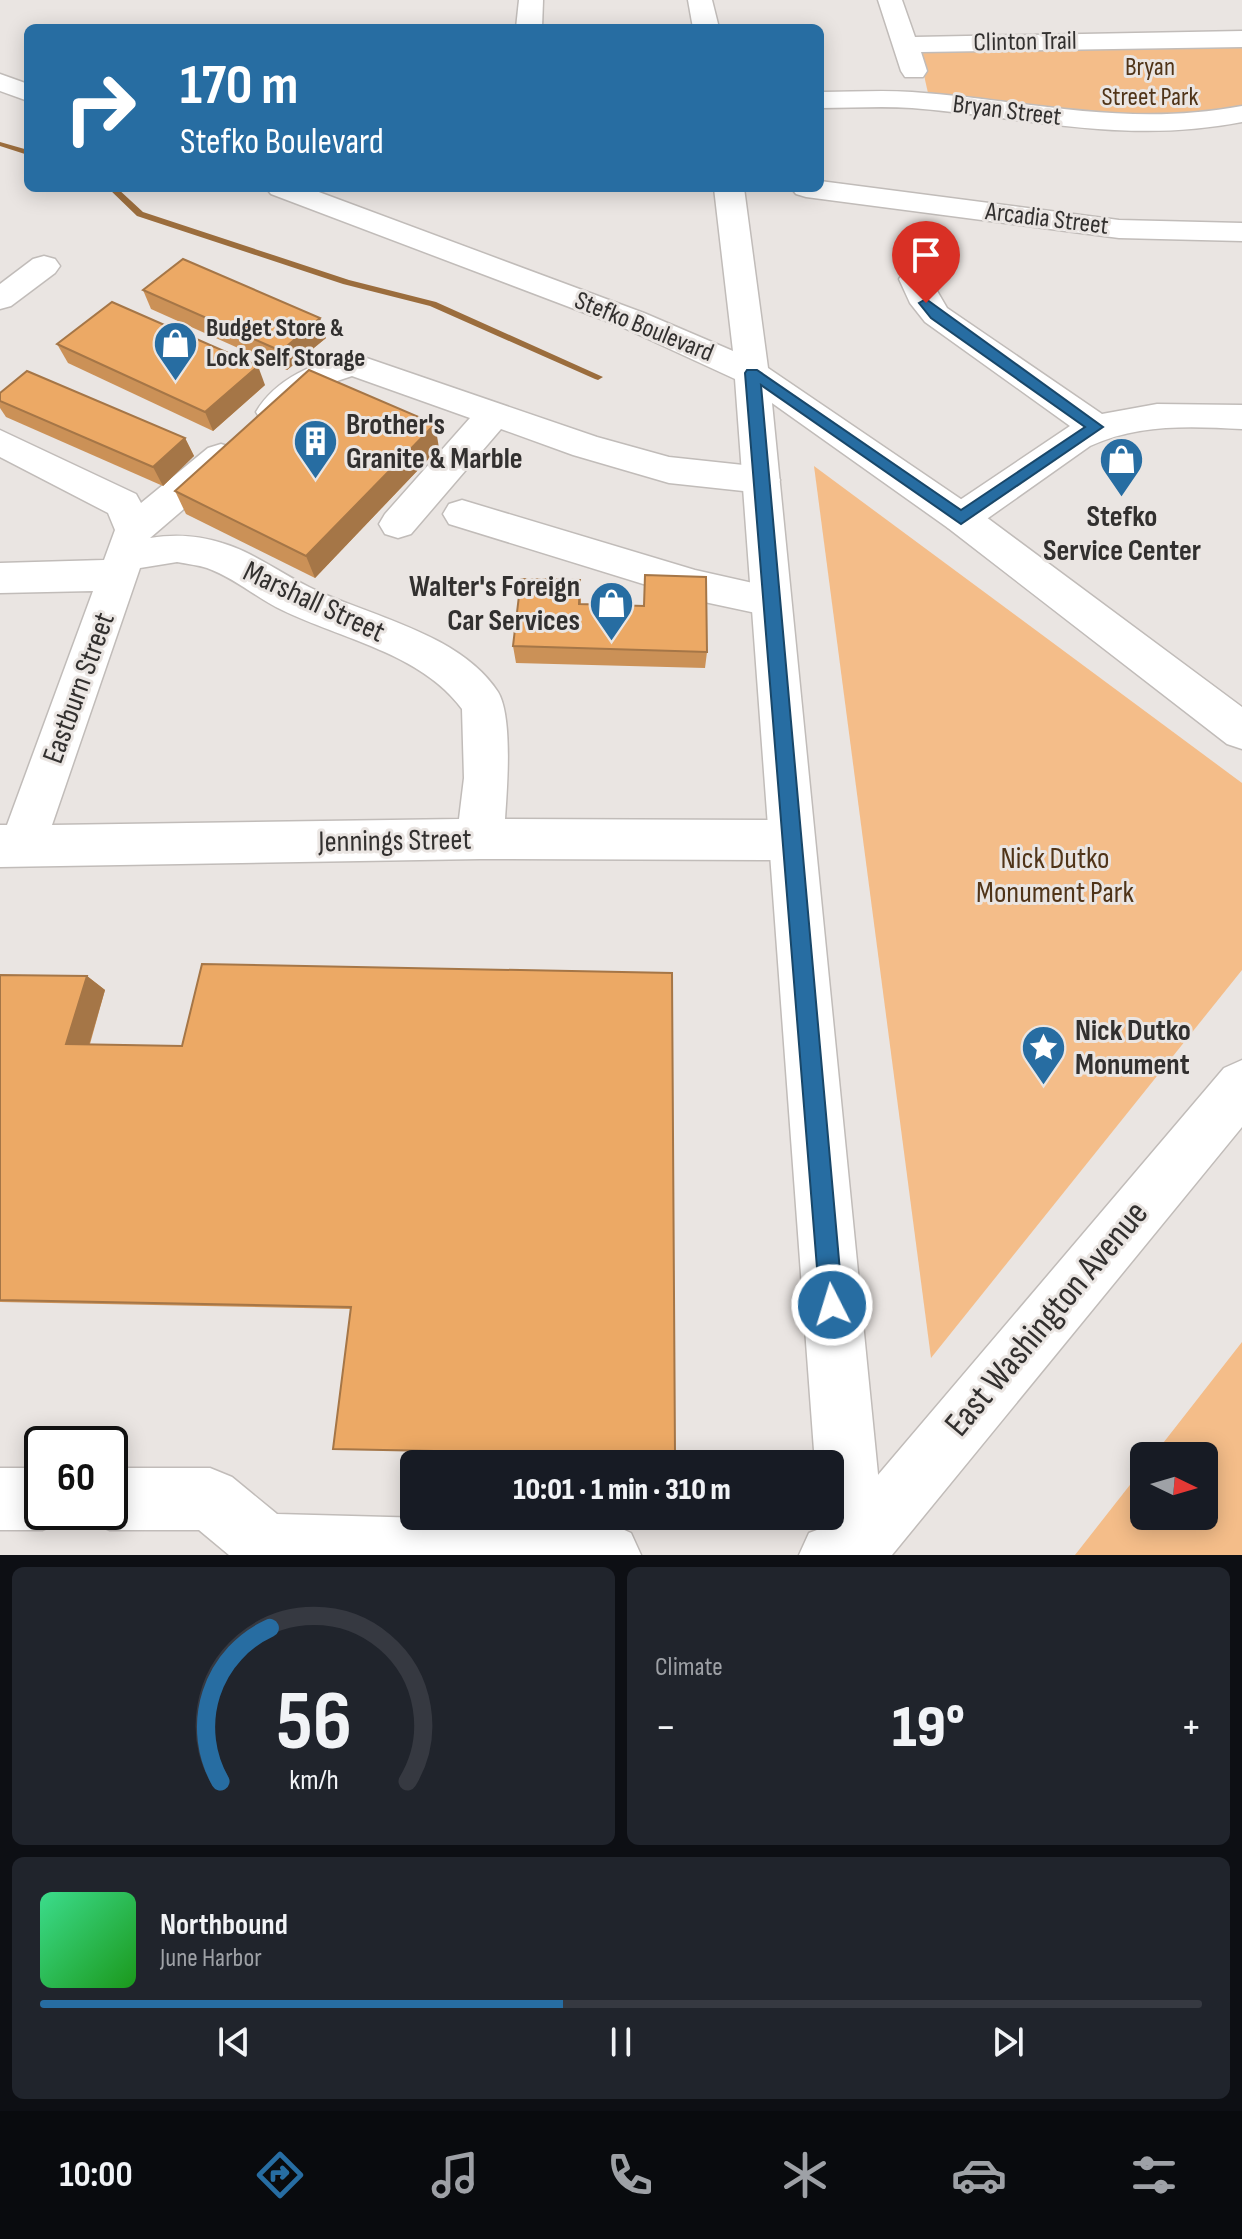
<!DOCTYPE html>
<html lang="en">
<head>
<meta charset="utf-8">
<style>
	:root { --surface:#171b24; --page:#20242c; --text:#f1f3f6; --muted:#9ea1a6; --line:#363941; --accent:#276da2 }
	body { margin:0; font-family:"Sofia Sans Condensed",sans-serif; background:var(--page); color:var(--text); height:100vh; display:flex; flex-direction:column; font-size:30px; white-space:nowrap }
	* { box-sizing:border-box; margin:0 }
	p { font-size:26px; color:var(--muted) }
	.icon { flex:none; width:44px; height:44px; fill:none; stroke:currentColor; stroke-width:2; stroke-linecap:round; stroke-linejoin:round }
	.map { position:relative; height:1555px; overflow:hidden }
	.side { display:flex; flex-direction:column; gap:12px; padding:12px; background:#0d0f14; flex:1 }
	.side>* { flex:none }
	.hud { position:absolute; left:24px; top:24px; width:800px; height:168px; border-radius:12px; box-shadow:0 4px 20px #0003; background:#276da2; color:#fff; overflow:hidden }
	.needle { width:52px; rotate:95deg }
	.tools { position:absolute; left:1130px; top:1442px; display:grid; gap:16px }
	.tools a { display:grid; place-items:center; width:88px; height:88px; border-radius:12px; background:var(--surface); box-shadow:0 4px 20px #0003; font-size:40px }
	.speed { position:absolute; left:24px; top:1426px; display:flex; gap:16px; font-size:40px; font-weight:700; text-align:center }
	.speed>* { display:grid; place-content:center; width:104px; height:104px; border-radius:50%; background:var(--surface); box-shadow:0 4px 20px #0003; line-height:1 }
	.speed .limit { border:4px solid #111; border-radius:12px; background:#fff; color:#111 }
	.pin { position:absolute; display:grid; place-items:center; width:68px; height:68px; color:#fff; margin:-82px -34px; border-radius:50% 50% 50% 0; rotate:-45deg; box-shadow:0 0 8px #0007 }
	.pin .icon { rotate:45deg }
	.me { position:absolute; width:88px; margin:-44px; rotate:355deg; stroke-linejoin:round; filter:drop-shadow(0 0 6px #0008) }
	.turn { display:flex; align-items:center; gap:28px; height:168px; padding:0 24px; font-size:36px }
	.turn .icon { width:104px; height:104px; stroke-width:2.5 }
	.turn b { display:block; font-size:56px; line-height:68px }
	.big { font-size:60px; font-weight:800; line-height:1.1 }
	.side .widget { flex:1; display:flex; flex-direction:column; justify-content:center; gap:12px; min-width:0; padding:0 28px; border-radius:12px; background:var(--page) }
	.side .dial { align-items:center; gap:0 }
	.dial svg { height:208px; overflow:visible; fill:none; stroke:var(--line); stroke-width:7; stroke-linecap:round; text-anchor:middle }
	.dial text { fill:var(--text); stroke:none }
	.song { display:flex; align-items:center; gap:24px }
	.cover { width:96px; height:96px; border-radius:12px; background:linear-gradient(135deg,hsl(150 70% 55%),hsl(120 70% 35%)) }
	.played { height:8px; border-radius:4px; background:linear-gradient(90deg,var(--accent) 45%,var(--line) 45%) }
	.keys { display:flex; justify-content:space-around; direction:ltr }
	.heat { display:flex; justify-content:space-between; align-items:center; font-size:44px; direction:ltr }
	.side .tiles { flex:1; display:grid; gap:12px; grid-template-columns:1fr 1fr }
	.widget:last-child { grid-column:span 2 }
	.trip { position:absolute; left:400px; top:1450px; width:444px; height:80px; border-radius:12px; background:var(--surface); box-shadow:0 4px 20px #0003; font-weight:800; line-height:80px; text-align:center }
	.tabs { display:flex; height:128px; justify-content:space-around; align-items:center; background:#090b0e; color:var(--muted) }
	.tabs .icon { width:56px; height:56px }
	.tabs .selected { color:var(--accent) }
	.tabs b { font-size:36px; color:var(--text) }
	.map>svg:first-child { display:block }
	.green { fill:#f4bd89 }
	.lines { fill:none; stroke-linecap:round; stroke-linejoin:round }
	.stream { fill:#9b6d3d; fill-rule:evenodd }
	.minor-casing { stroke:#c1bcb9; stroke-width:3 }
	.major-casing { stroke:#c1bcb9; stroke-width:3 }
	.minor { fill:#fff; fill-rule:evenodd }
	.major { fill:#fff; fill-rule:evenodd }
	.wall { fill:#cb9157 }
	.shaded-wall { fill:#a57647 }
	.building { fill:#eca965; stroke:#a57647; stroke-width:2 }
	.route { fill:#276da2; stroke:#194769; stroke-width:2 }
	.labels { text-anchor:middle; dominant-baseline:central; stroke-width:6; stroke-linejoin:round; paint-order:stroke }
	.far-street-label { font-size:26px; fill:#32302f; stroke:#eae5e2 }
	.far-park-label { font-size:26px; fill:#503418; stroke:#eae5e2 }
	.far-poi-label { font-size:26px; font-weight:bold; fill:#32302f; stroke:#eae5e2; text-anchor:start }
	.poi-label { font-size:30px; font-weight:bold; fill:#32302f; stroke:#eae5e2; text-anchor:start }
	.street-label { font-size:30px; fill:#32302f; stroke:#eae5e2 }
	.park-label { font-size:30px; fill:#503418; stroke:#eae5e2 }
	.near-street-label { font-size:36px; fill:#32302f; stroke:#eae5e2 }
</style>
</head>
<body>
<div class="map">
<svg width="1242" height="1555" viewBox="0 0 1242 1555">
	<rect width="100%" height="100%" fill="#eae5e2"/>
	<!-- green -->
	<g class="green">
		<path d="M 1242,42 L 1242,108 L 1152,119 L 939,99 L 928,93 L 919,53 L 920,51 Z"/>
		<path d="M 814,466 L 1242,783 L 1242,970 L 931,1358 Z"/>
		<path d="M 1242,1342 L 1242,1555 L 1075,1555 L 1144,1467 L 1144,1516 L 1204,1516 L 1204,1456 L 1153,1456 Z"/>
	</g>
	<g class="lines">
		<!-- stream -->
		<g class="stream">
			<path d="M 0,142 L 28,150 L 28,155 L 0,146 Z"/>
			<path d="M 108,188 L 117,188 L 143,212 L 349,280 L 436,302 L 603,377 L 598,380 L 595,379 L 430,306 L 343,284 L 137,216 Z"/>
		</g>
		<defs>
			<g id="minor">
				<path d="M 519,0 L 543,0 L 542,28 L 516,28 Z"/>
				<path d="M 878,0 L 902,0 L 915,37 L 1242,31 L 1242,47 L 921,52 L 927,71 L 923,77 L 905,77 L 901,71 Z"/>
				<path d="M 820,92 C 851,92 882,90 912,92 C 1027,100 1125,128 1242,106 L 1242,122 C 1125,145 1027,117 912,108 C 882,106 851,108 820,108 Z"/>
				<path d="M 820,181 L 1119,220 L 1242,223 L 1242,241 L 1119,238 L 806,197 L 796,194 L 791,188 L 820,188 Z"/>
				<path d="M 44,256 L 55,259 L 60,266 L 55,273 L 11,306 L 0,309 L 0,284 L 33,259 Z"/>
				<path d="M 915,269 L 926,272 L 947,308 L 1102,414 L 1157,404 L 1242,405 L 1242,429 C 1189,426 1138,424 1090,446 L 974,528 L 961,532 L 948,528 L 942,518 L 948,508 L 1070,426 L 925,322 L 910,303 L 899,279 L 904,272 Z"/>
				<path d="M 352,353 L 597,437 L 669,457 L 762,467 L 775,471 L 780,480 L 775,489 L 762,493 L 669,483 L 573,455 L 501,429 L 411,534 L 398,538 L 385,534 L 379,524 L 385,514 L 470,418 L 352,376 L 325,385 L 285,420 L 273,424 L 261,420 L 256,412 C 276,378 315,363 352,353 Z"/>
				<path d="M 0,430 L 136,494 L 141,503 L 208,448 L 221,444 L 234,448 L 239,457 L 234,466 L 150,538 C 175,534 197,535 222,543 C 253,552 280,573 309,587 C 368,616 460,633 498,692 C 513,717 507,789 505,819 L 790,820 L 806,826 L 813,840 L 806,854 L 790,860 L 480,859 L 0,867 L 0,825 L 7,825 L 93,591 L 0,593 L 0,563 L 104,560 L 115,530 L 108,513 L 0,457 ZM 177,562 C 187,564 198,565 207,568 C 233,577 257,598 282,610 C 341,639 421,653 462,709 L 464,778 L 459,819 L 52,825 L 140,568 Z"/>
				<path d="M 462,500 L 695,570 L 784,590 L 790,601 L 784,612 L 770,616 L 695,600 L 449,524 L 443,514 L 449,504 Z"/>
				<path d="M 1242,1060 L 1242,1127 L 892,1555 L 799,1555 L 809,1533 L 838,1522 L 1224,1068 Z"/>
				<path d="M 0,1468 L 42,1468 L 42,1512 L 68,1512 L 64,1521 L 42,1530 L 0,1530 Z"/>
				<path d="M 110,1468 L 210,1468 L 232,1477 L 277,1514 L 609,1523 L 631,1533 L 641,1555 L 229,1555 L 199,1530 L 110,1530 L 88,1521 L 84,1512 L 110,1512 Z"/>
			</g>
			<g id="major">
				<path d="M 688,0 L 712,0 L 719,28 L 693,28 Z"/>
				<path d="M 0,74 L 28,84 L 28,101 L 0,91 Z"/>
				<path d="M 266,188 L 308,188 L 644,313 L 733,351 L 714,188 L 744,188 L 768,368 L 974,508 L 1242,707 L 1242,749 L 1227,744 L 948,528 L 772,403 L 886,1555 L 822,1555 L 819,1516 L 830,1516 L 830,1464 L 815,1464 L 735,379 L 622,327 L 271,194 Z"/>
			</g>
		</defs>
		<!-- minor casing -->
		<use href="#minor" class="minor-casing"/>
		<!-- major casing -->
		<use href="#major" class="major-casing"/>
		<!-- minor -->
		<use href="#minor" class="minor"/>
		<!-- major -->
		<use href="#major" class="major"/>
	</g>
	<!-- wall -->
	<g class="wall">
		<path d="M 143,290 L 320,318 L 326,338 L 287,370 L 151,309 Z"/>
		<path d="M 57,344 L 265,385 L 213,431 L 68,363 Z"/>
		<path d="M 0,393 L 185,438 L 194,456 L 163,486 L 6,417 L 0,408 Z"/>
		<path d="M 439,448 L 315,578 L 186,514 L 175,491 Z"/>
		<path d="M 581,598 L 581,604 L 707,652 L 705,668 L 516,663 L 513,646 Z"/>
		<path d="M 672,973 L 351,1309 L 0,1302 L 0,975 L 87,976 L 105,990 L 90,1044 L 182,1046 Z"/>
	</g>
	<!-- shaded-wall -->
	<g class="shaded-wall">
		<path d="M 320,318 L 326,338 L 287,370 L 281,351 Z"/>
		<path d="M 258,366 L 265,385 L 213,431 L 205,412 Z"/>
		<path d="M 435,424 L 439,448 L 315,578 L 306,556 Z"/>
		<path d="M 185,438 L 194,456 L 163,486 L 153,467 Z"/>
		<path d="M 87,976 L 105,990 L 86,1055 L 66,1044 Z"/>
	</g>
	<!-- building -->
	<g class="building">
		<path d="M 183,259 L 320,318 L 281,351 L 143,290 Z"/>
		<path d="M 112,302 L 258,366 L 205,412 L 57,344 Z"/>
		<path d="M 309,370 L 435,424 L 306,556 L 175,491 Z"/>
		<path d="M 27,371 L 185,438 L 153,467 L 0,401 L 0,393 Z"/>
		<path d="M 645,575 L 706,577 L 707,652 L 513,646 L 521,579 L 580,580 L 579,604 L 644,606 Z"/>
		<path d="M 202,964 L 672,973 L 675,1456 L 333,1449 L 351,1307 L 0,1300 L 0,975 L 87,976 L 66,1044 L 182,1046 Z"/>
	</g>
	<!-- route -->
	<path class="route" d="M 926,299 L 1103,427 L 961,524 L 761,385 L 843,1305 L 840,1313 L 832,1316 L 823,1313 L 820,1305 L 745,373 L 747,370 L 757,370 L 961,510 L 1085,427 L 931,318 L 919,303 Z"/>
	<!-- icons -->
	<defs>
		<symbol id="shop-pin" viewBox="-11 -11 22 30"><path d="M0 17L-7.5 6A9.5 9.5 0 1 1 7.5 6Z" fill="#276da2" stroke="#eae5e2"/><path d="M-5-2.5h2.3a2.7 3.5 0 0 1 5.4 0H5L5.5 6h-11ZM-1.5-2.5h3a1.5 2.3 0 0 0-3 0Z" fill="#fff"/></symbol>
		<symbol id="building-pin" viewBox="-11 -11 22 30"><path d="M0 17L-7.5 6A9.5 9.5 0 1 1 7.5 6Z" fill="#276da2" stroke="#eae5e2"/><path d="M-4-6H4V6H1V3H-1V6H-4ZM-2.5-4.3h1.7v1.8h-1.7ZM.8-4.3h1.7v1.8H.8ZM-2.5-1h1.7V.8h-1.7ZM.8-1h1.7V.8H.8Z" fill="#fff"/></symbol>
		<symbol id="sight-pin" viewBox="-11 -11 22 30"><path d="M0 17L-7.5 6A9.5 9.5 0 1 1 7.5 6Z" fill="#276da2" stroke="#eae5e2"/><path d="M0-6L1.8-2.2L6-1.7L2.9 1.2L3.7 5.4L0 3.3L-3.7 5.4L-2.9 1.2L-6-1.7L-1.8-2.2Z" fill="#fff"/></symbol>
	</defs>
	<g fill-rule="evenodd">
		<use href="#shop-pin" x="150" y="318" width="51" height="69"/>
		<use href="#building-pin" x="290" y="416" width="51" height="69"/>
		<use href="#shop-pin" x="1096" y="434" width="51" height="69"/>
		<use href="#shop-pin" x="586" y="578" width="51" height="69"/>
		<use href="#sight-pin" x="1018" y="1022" width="51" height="69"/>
	</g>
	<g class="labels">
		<!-- far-street labels -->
		<g class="far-street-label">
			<text transform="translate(1025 42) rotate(-1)">Clinton Trail</text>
			<text transform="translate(1007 111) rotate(7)">Bryan Street</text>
			<text transform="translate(1047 219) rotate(7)">Arcadia Street</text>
			<text transform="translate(644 327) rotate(22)">Stefko Boulevard</text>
		</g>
		<!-- far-park labels -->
		<g class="far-park-label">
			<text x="1150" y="67">Bryan<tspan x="1150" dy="30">Street Park</tspan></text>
		</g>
		<!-- far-poi labels -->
		<g class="far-poi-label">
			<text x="206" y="328">Budget Store &amp;<tspan x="206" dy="30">Lock Self Storage</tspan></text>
		</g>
		<!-- poi labels -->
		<g class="poi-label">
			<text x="346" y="425">Brother's<tspan x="346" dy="34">Granite &amp; Marble</tspan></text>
			<text x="1122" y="517" text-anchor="middle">Stefko<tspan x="1122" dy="34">Service Center</tspan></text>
			<text x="580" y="587" text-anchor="end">Walter's Foreign<tspan x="580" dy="34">Car Services</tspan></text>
			<text x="1075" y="1031">Nick Dutko<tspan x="1075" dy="34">Monument</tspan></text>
		</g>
		<!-- street labels -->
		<g class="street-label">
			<text transform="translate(314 602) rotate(25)">Marshall Street</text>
			<text transform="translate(79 688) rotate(-70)">Eastburn Street</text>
			<text transform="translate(395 841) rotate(-1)">Jennings Street</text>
		</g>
		<!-- park labels -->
		<g class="park-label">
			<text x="1055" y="859">Nick Dutko<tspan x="1055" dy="34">Monument Park</tspan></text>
		</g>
		<!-- near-street labels -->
		<g class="near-street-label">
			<text transform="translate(1047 1319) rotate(-50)">East Washington Avenue</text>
		</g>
	</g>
</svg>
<div class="tools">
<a><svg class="needle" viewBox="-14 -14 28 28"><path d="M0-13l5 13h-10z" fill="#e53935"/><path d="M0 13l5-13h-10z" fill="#9ea1a6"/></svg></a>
</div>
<div class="speed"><div class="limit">60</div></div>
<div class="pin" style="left:926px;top:303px;background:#d93025"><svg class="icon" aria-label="arrive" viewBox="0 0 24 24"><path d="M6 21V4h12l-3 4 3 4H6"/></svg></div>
<svg class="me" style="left:832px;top:1305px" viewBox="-20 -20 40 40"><circle r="17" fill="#276da2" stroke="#fff" stroke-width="3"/><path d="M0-11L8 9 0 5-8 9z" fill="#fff"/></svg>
<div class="trip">10:01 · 1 min · 310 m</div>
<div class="hud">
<div class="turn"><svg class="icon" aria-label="right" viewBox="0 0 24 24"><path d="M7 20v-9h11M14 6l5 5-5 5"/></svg><div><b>170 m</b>Stefko Boulevard</div></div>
</div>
</div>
<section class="side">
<div class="tiles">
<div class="widget dial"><svg viewBox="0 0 100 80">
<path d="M14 69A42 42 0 1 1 86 69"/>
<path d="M14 69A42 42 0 0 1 33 10" stroke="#276da2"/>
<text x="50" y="56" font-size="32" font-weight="700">56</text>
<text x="50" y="72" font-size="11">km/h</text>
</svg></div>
<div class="widget"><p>Climate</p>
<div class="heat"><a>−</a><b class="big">19°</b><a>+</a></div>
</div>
<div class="widget">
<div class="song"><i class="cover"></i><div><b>Northbound</b><p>June Harbor</p></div></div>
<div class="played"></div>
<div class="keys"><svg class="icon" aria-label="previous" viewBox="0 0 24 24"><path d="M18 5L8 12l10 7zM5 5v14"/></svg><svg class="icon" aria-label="pause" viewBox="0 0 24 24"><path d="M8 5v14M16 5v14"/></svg><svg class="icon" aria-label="next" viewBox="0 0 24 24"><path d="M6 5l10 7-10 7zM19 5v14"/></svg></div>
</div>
</div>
</section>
<nav class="tabs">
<b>10:00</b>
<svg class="icon selected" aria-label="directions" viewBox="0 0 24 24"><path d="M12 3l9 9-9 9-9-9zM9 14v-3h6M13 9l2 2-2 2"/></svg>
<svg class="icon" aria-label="music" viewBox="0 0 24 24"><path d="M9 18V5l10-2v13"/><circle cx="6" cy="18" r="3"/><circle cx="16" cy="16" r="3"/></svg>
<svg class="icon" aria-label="phone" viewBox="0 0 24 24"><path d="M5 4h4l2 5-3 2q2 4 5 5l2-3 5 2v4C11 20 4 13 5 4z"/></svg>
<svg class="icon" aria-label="climate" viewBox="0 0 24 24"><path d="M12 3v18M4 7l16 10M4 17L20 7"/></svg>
<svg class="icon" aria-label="car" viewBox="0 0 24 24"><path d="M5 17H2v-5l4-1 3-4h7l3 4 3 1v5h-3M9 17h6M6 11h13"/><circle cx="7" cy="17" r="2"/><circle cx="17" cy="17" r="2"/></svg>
<svg class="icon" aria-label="filters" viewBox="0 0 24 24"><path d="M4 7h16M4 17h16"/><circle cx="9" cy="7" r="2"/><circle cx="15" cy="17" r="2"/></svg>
</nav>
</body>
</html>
